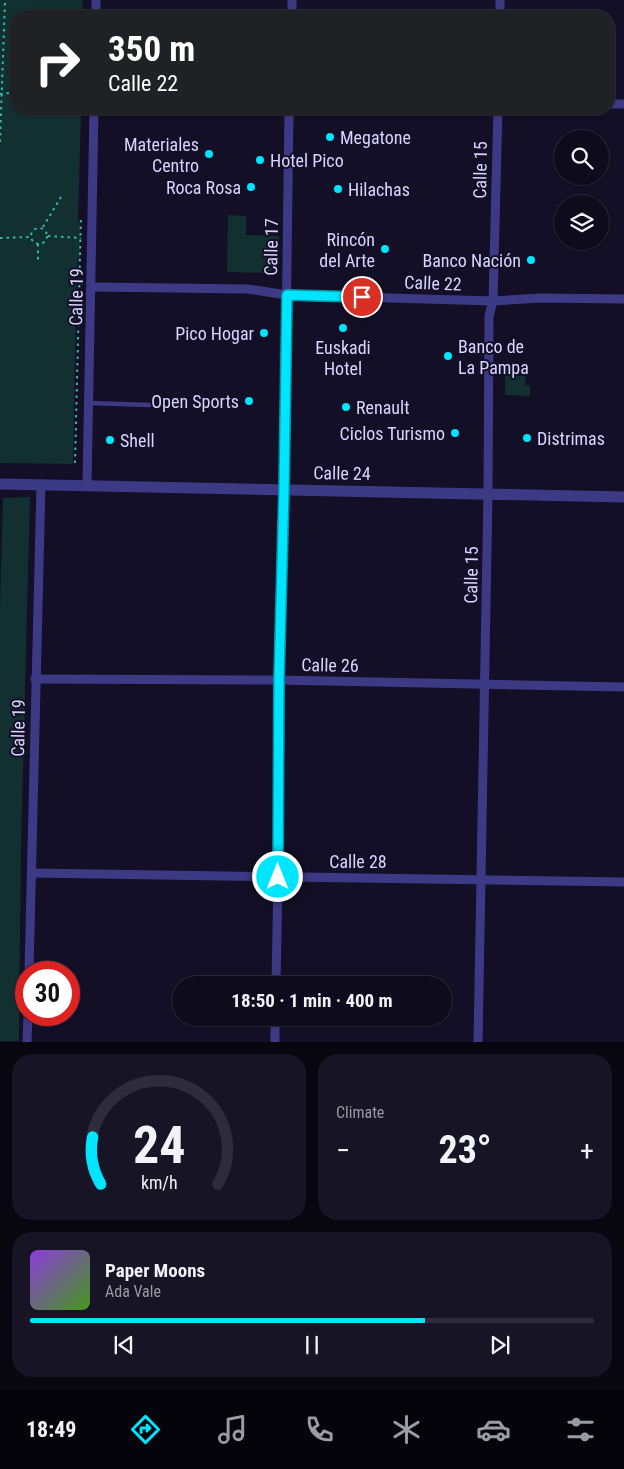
<!DOCTYPE html>
<html lang="en">
<head>
<meta charset="utf-8">
<style>
	:root { --surface:#0e0b1c; --page:#171425; --text:#f1f3f6; --muted:#9b9ba3; --line:#2e2b3b; --accent:#00e5ff }
	body { margin:0; font-family:"Roboto Condensed",sans-serif; background:var(--page); color:var(--text); height:100vh; display:flex; flex-direction:column; font-size:19px; white-space:nowrap }
	* { box-sizing:border-box; margin:0 }
	p { font-size:16px; color:var(--muted) }
	.icon { flex:none; width:28px; height:28px; fill:none; stroke:currentColor; stroke-width:2; stroke-linecap:round; stroke-linejoin:round }
	.map { position:relative; height:1042px; overflow:hidden }
	.details { display:flex; flex-direction:column; gap:12px; padding:12px; background:#08060f; flex:1 }
	.details>* { flex:none }
	.guide { position:absolute; left:10px; top:10px; width:605px; height:105px; border-radius:20px; box-shadow:0 1px 4px #0004,0 0 0 1px var(--line); background:#202124; color:#fff; overflow:hidden }
	.controls { position:absolute; left:554px; top:130px; display:grid; gap:10px }
	.controls a { display:grid; place-items:center; width:55px; height:55px; border-radius:50%; background:var(--surface); box-shadow:0 1px 4px #0004,0 0 0 1px var(--line); font-size:25px }
	.speed { position:absolute; left:15px; top:961px; display:flex; gap:10px; font-size:25px; font-weight:700; text-align:center }
	.speed>* { display:grid; place-content:center; width:65px; height:65px; border-radius:50%; background:var(--surface); box-shadow:0 1px 4px #0004,0 0 0 1px var(--line); line-height:1 }
	.speed .limit { border:8px solid #d22; background:#fff; color:#111 }
	.pin { position:absolute; display:grid; place-items:center; width:42px; height:42px; color:#fff; margin:-21px; border:2px solid #fff; border-radius:50%; box-shadow:0 1px 5px #0007 }
	.me { position:absolute; width:55px; margin:-28px; rotate:0deg; stroke-linejoin:round; filter:drop-shadow(0 0 4px #0008) }
	.turn { display:flex; align-items:center; gap:18px; height:105px; padding:0 15px; font-size:22px }
	.turn .icon { width:65px; height:65px; stroke-width:2.5 }
	.turn b { display:block; font-size:35px; line-height:42px }
	.big { font-size:38px; font-weight:700; line-height:1.1 }
	.details .card { flex:1; display:flex; flex-direction:column; justify-content:center; gap:8px; min-width:0; padding:0 18px; border-radius:20px; background:var(--page) }
	.details .dial { align-items:center; gap:0 }
	.dial svg { height:130px; overflow:visible; fill:none; stroke:var(--line); stroke-width:7; stroke-linecap:round; text-anchor:middle }
	.dial text { fill:var(--text); stroke:none }
	.song { display:flex; align-items:center; gap:15px }
	.cover { width:60px; height:60px; border-radius:8px; background:linear-gradient(135deg,hsl(270 70% 55%),hsl(100 70% 35%)) }
	.played { height:5px; border-radius:2px; background:linear-gradient(90deg,var(--accent) 70%,var(--line) 70%) }
	.keys { display:flex; justify-content:space-around; direction:ltr }
	.heat { display:flex; justify-content:space-between; align-items:center; font-size:28px; direction:ltr }
	.details .tiles { flex:1; display:grid; gap:12px; grid-template-columns:1fr 1fr }
	.card:last-child { grid-column:span 2 }
	.trip { position:absolute; left:172px; top:976px; width:280px; height:50px; border-radius:25px; background:var(--surface); box-shadow:0 1px 4px #0004,0 0 0 1px var(--line); font-weight:700; line-height:50px; text-align:center }
	.dock { display:flex; height:80px; justify-content:space-around; align-items:center; background:#06040b; color:var(--muted) }
	.dock .icon { width:35px; height:35px }
	.dock .active { color:var(--accent) }
	.dock b { font-size:22px; color:var(--text) }
	.map>svg:first-child { display:block }
	.green { fill:#12302f }
	.lines { fill:none; stroke-linecap:round; stroke-linejoin:round }
	.path { stroke:#2fb8b0; stroke-width:2; stroke-dasharray:2.5 4; stroke-linecap:butt }
	.service { stroke:#3d3a85; stroke-width:4.5 }
	.minor { stroke:#3d3a85; stroke-width:9 }
	.tertiary { stroke:#3d3a85; stroke-width:11 }
	.route-casing { stroke:#0095a6; stroke-width:12 }
	.route { stroke:#00e5ff; stroke-width:9 }
	.poi-dot { fill:#00e5ff; stroke:#130f26; stroke-width:2 }
	.labels { text-anchor:middle; dominant-baseline:central; stroke-width:4; stroke-linejoin:round; paint-order:stroke }
	.poi-label { font-size:18px; fill:#d9d4ff; stroke:#130f26; text-anchor:start }
	.street-label { font-size:18px; fill:#d9d4ff; stroke:#130f26 }
</style>
</head>
<body>
<div class="map">
<svg width="624" height="1042" viewBox="0 0 624 1042">
	<rect width="100%" height="100%" fill="#130f26"/>
	<!-- green -->
	<g class="green">
		<path d="M 0,0 L 83,0 L 82,16 L 16,16 L 16,109 L 81,109 L 78,222 L 80,223 L 80,261 L 77,262 L 73,464 L 0,463 Z"/>
		<path d="M 228,215 L 246,216 L 246,235 L 279,236 L 278,265 L 269,273 L 227,272 Z"/>
		<path d="M 505,375 L 526,376 L 525,385 L 530,386 L 530,396 L 505,395 Z"/>
		<path d="M 30,497 L 21,844 L 19,1041 L 0,1041 L 0,606 L 3,498 Z"/>
	</g>
	<g class="lines">
		<!-- path -->
		<g class="path">
			<path d="M 0,94 L 16,92"/>
			<path d="M 0,142 L 5,0"/>
			<path d="M 43,227 L 61,197"/>
			<circle cx="39" cy="236" r="8"/>
			<path d="M 48,236 L 81,238"/>
			<path d="M 0,238 L 30,237"/>
			<path d="M 38,244 L 38,262"/>
			<path d="M 75,463 L 81,216"/>
		</g>
		<!-- service -->
		<path class="service" d="M 89,403 L 150,405"/>
		<!-- minor -->
		<g class="minor">
			<path d="M 96,16 L 96,0"/>
			<path d="M 292,16 L 292,0"/>
			<path d="M 500,16 L 500,0"/>
			<path d="M 609,104 L 624,104"/>
			<path d="M 92,287 L 248,289 L 287,295 L 493,301 L 540,298 L 624,299"/>
			<path d="M 87,485 L 94,109"/>
			<path d="M 35,679 L 279,680 L 624,687"/>
			<path d="M 32,873 L 624,882"/>
			<path d="M 29,972 L 41,484"/>
			<path d="M 276,985 L 278,877 L 279,680 L 284,489 L 289,109"/>
			<path d="M 27,1042 L 28,1015"/>
			<path d="M 275,1042 L 275,1018"/>
			<path d="M 478,1042 L 488,494 L 489,316 L 493,301 L 498,109"/>
		</g>
		<!-- tertiary -->
		<path class="tertiary" d="M 0,484 L 624,497"/>
	</g>
	<g class="lines">
		<defs>
			<path id="route" d="M 278,877 L 279,680 L 284,489 L 287,295 L 362,297"/>
		</defs>
		<!-- route casing -->
		<use href="#route" class="route-casing"/>
		<!-- route -->
		<use href="#route" class="route"/>
	</g>
	<!-- markers -->
	<g class="poi-dot">
		<circle cx="330" cy="137" r="5"/>
		<circle cx="209" cy="154" r="5"/>
		<circle cx="260" cy="160" r="5"/>
		<circle cx="251" cy="187" r="5"/>
		<circle cx="338" cy="189" r="5"/>
		<circle cx="385" cy="249" r="5"/>
		<circle cx="531" cy="260" r="5"/>
		<circle cx="343" cy="328" r="5"/>
		<circle cx="264" cy="333" r="5"/>
		<circle cx="448" cy="356" r="5"/>
		<circle cx="249" cy="401" r="5"/>
		<circle cx="346" cy="407" r="5"/>
		<circle cx="455" cy="433" r="5"/>
		<circle cx="527" cy="438" r="5"/>
		<circle cx="110" cy="440" r="5"/>
	</g>
	<g class="labels">
		<!-- poi labels -->
		<g class="poi-label">
			<text x="340" y="137">Megatone</text>
			<text x="199" y="144" text-anchor="end">Materiales<tspan x="199" dy="21">Centro</tspan></text>
			<text x="270" y="160">Hotel Pico</text>
			<text x="241" y="187" text-anchor="end">Roca Rosa</text>
			<text x="348" y="189">Hilachas</text>
			<text x="375" y="239" text-anchor="end">Rincón<tspan x="375" dy="21">del Arte</tspan></text>
			<text x="521" y="260" text-anchor="end">Banco Nación</text>
			<text x="254" y="333" text-anchor="end">Pico Hogar</text>
			<text x="458" y="346">Banco de<tspan x="458" dy="21">La Pampa</tspan></text>
			<text x="343" y="347" text-anchor="middle">Euskadi<tspan x="343" dy="21">Hotel</tspan></text>
			<text x="239" y="401" text-anchor="end">Open Sports</text>
			<text x="356" y="407">Renault</text>
			<text x="445" y="433" text-anchor="end">Ciclos Turismo</text>
			<text x="537" y="438">Distrimas</text>
			<text x="120" y="440">Shell</text>
		</g>
		<!-- street labels -->
		<g class="street-label">
			<text transform="translate(480 170) rotate(-89)">Calle 15</text>
			<text transform="translate(271 247) rotate(-89)">Calle 17</text>
			<text transform="translate(433 283) rotate(2)">Calle 22</text>
			<text transform="translate(76 297) rotate(-89)">Calle 19</text>
			<text transform="translate(342 473) rotate(1)">Calle 24</text>
			<text transform="translate(471 575) rotate(-89)">Calle 15</text>
			<text transform="translate(330 665) rotate(1)">Calle 26</text>
			<text transform="translate(18 728) rotate(-89)">Calle 19</text>
			<text x="358" y="861">Calle 28</text>
		</g>
	</g>
</svg>
<div class="controls">
<a><svg class="icon" aria-label="search" viewBox="0 0 24 24"><circle cx="10" cy="10" r="6"/><path d="M15 15l6 6"/></svg></a>
<a><svg class="icon" aria-label="layers" viewBox="0 0 24 24"><path d="M12 4l9 5-9 5-9-5zM3 14l9 5 9-5"/></svg></a>
</div>
<div class="speed"><div class="limit">30</div></div>
<div class="pin" style="left:362px;top:297px;background:#d93025"><svg class="icon" aria-label="arrive" viewBox="0 0 24 24"><path d="M6 21V4h12l-3 4 3 4H6"/></svg></div>
<svg class="me" style="left:278px;top:877px" viewBox="-20 -20 40 40"><circle r="17" fill="#00e5ff" stroke="#fff" stroke-width="3"/><path d="M0-11L8 9 0 5-8 9z" fill="#fff"/></svg>
<div class="trip">18:50 · 1 min · 400 m</div>
<div class="guide">
<div class="turn"><svg class="icon" aria-label="right" viewBox="0 0 24 24"><path d="M7 20v-9h11M14 6l5 5-5 5"/></svg><div><b>350 m</b>Calle 22</div></div>
</div>
</div>
<section class="details">
<div class="tiles">
<div class="card dial"><svg viewBox="0 0 100 80">
<path d="M14 69A42 42 0 1 1 86 69"/>
<path d="M14 69A42 42 0 0 1 9 40" stroke="#00e5ff"/>
<text x="50" y="56" font-size="32" font-weight="700">24</text>
<text x="50" y="72" font-size="11">km/h</text>
</svg></div>
<div class="card"><p>Climate</p>
<div class="heat"><a>−</a><b class="big">23°</b><a>+</a></div>
</div>
<div class="card">
<div class="song"><i class="cover"></i><div><b>Paper Moons</b><p>Ada Vale</p></div></div>
<div class="played"></div>
<div class="keys"><svg class="icon" aria-label="previous" viewBox="0 0 24 24"><path d="M18 5L8 12l10 7zM5 5v14"/></svg><svg class="icon" aria-label="pause" viewBox="0 0 24 24"><path d="M8 5v14M16 5v14"/></svg><svg class="icon" aria-label="next" viewBox="0 0 24 24"><path d="M6 5l10 7-10 7zM19 5v14"/></svg></div>
</div>
</div>
</section>
<nav class="dock">
<b>18:49</b>
<svg class="icon active" aria-label="directions" viewBox="0 0 24 24"><path d="M12 3l9 9-9 9-9-9zM9 14v-3h6M13 9l2 2-2 2"/></svg>
<svg class="icon" aria-label="music" viewBox="0 0 24 24"><path d="M9 18V5l10-2v13"/><circle cx="6" cy="18" r="3"/><circle cx="16" cy="16" r="3"/></svg>
<svg class="icon" aria-label="phone" viewBox="0 0 24 24"><path d="M5 4h4l2 5-3 2q2 4 5 5l2-3 5 2v4C11 20 4 13 5 4z"/></svg>
<svg class="icon" aria-label="climate" viewBox="0 0 24 24"><path d="M12 3v18M4 7l16 10M4 17L20 7"/></svg>
<svg class="icon" aria-label="car" viewBox="0 0 24 24"><path d="M5 17H2v-5l4-1 3-4h7l3 4 3 1v5h-3M9 17h6M6 11h13"/><circle cx="7" cy="17" r="2"/><circle cx="17" cy="17" r="2"/></svg>
<svg class="icon" aria-label="filters" viewBox="0 0 24 24"><path d="M4 7h16M4 17h16"/><circle cx="9" cy="7" r="2"/><circle cx="15" cy="17" r="2"/></svg>
</nav>
</body>
</html>
